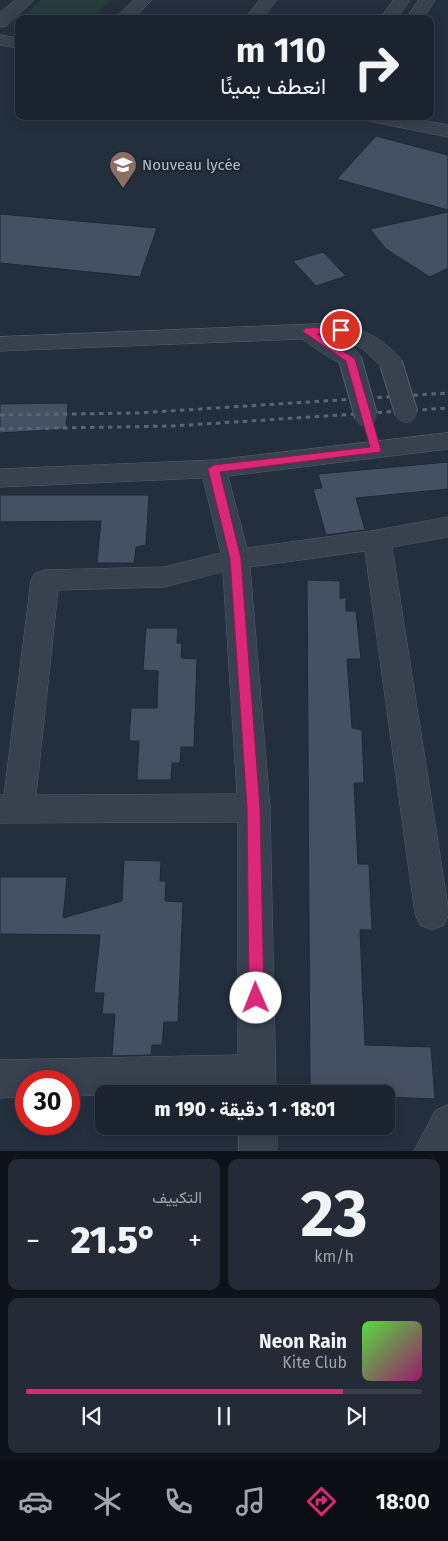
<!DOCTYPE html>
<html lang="ar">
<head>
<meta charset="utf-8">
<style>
	:root { --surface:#1b232e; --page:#242b36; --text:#f1f3f6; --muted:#a0a4aa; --line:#39404a; --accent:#db2777 }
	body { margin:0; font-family:"Fira Sans",Vazirmatn,sans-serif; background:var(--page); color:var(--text); direction:rtl; height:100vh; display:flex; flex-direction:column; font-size:19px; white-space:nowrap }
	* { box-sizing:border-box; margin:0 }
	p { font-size:16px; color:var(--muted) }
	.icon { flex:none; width:28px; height:28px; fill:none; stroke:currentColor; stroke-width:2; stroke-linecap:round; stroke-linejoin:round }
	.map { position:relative; height:1151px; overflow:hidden; direction:ltr }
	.side { display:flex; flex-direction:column; gap:8px; padding:8px; background:#0f1319; flex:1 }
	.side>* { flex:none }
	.guide { position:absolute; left:15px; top:15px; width:419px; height:105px; border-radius:10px; box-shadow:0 2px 12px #0003,0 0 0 1px var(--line); direction:rtl; background:#1b232e; color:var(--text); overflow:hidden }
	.speed { position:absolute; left:15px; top:1070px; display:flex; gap:10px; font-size:25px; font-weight:700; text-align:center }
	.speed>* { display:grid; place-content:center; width:65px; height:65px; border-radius:50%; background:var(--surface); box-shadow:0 2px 12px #0003,0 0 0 1px var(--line); line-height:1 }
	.speed .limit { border:8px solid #d22; background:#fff; color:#111 }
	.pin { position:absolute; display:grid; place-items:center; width:42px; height:42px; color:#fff; margin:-21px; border:2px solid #fff; border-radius:50%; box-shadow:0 1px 5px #0007 }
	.me { position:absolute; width:55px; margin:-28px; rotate:359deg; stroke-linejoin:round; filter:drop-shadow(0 0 4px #0008) }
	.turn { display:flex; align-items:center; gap:18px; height:105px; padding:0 25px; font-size:22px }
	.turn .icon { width:65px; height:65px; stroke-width:2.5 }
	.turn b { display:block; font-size:35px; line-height:42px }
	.big { font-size:38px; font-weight:800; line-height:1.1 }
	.side .widget { flex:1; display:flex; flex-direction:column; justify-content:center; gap:8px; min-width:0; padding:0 18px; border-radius:10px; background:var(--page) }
	.side .dial { align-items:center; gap:0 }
	.dial b { font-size:65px; line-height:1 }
	.song { display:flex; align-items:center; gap:15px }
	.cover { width:60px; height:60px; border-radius:8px; background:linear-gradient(135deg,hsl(110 70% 55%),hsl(320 70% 35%)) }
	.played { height:5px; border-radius:2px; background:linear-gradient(90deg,var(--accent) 80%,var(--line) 80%) }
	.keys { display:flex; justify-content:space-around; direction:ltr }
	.heat { display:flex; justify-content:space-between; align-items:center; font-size:28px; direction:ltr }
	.side .tiles { flex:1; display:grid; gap:8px; grid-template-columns:1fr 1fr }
	.widget:last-child { grid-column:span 2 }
	.trip { position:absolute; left:95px; top:1085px; width:300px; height:50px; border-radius:10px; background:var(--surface); box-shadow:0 2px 12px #0003,0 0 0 1px var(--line); font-weight:800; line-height:50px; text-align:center; direction:rtl }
	.dock { display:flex; height:80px; justify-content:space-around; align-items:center; background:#0b0e12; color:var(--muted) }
	.dock .icon { width:35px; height:35px }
	.dock .selected { color:var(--accent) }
	.dock b { font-size:22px; color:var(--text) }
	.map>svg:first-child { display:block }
	.green { fill:#263c3f }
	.building { fill:#455162; stroke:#1f2835 }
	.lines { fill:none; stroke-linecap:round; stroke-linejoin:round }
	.street-casing { stroke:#565f6c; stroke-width:1 }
	.street { fill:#38414e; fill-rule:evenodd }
	.rail { stroke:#5a6575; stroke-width:3; stroke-dasharray:4.5 4.5; stroke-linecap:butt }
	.street-bridge-casing { stroke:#565f6c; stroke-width:24; stroke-linecap:butt }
	.street-bridge { stroke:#38414e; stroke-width:22 }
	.route { fill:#db2777; stroke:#8e194d }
	.labels { text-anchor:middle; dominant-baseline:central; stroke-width:5; stroke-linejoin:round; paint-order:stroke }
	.far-poi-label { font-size:15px; fill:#b4bcc9; stroke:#1d2633; text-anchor:start }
</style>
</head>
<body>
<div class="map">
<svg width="448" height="1151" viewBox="0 0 448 1151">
	<rect width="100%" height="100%" fill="#242f3e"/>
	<!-- green -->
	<path class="green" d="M 40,0 L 111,0 L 90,19 L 26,19 L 24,16 Z"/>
	<!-- building -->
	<g class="building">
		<path d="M 376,136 L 448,155 L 448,210 L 337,179 Z"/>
		<path d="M 448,212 L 448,268 L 430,277 L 386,249 L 370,229 Z"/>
		<path d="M 0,214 L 157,228 L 140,277 L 0,263 Z"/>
		<path d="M 323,252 L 346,276 L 316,286 L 293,261 Z"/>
		<path d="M 68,403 L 66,429 L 0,433 L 0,404 Z"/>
		<path d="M 448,462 L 448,489 L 356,498 L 365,530 L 326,535 L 313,489 L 322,488 L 318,474 Z"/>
		<path d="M 0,495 L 149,495 L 146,545 L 136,547 L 134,563 L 97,563 L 101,521 L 0,522 Z"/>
		<path d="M 307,580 L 340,581 L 340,599 L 346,597 L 346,611 L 356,611 L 361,659 L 347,659 L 352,728 L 362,730 L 364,783 L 354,783 L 358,864 L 369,864 L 372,930 L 360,930 L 365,1045 L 431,1047 L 435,1099 L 386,1097 L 386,1094 L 335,1094 L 334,1090 L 310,1089 Z"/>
		<path d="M 146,628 L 178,628 L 177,643 L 182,643 L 181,658 L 197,659 L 194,747 L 181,747 L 180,763 L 172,763 L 171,780 L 137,780 L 139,741 L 129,741 L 131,708 L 157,708 L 158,671 L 143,670 Z"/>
		<path d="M 124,860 L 161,861 L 160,881 L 166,881 L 165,901 L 183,902 L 178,1022 L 164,1022 L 162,1045 L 152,1045 L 151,1055 L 112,1056 L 115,1014 L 102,1014 L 104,993 L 94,993 L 100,935 L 0,934 L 0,877 L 67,877 L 63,918 L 122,901 Z"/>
	</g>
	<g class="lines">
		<defs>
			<g id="street">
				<path d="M 16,0 L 34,0 L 6,26 L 0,27 L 0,13 Z"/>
				<path d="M 134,0 L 152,0 L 133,19 L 115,19 Z"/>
				<path d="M 260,0 L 277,0 L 262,19 L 245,19 Z"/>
				<path d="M 394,0 L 410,0 L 397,19 L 380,19 Z"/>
				<path d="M 419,0 L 435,0 L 423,19 L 406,19 Z"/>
				<path d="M 0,35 L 19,38 L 19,48 L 0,45 Z"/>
				<path d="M 364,116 L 402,116 L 448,125 L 448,137 L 373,122 L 366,120 Z"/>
				<path d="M 341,323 C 364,329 389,342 403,363 L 399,368 L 391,370 L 383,368 L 363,349 L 338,337 L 332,337 L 358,354 L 362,359 L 358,364 C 339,369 318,349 302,339 L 0,351 L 0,337 Z"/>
				<path d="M 448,433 L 448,449 L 228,476 L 247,548 L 377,530 L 448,517 L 448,537 L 392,547 L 448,907 L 448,916 L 444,925 L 432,930 L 420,925 L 415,914 L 365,551 L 250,567 L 270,808 L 276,1094 L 238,1094 L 238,1092 L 69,1096 L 69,1081 L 26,1081 L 26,1097 L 0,1098 L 0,1060 L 238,1055 L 238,822 L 0,823 L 0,795 L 4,795 L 31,580 L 35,573 L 45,570 L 164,567 L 221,553 L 203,478 L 0,487 L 0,469 L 214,460 ZM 223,572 L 237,794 L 36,795 L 58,590 L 164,587 Z"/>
				<path d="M 448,1105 L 448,1151 L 414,1151 L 435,1111 Z"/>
				<rect x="239" y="1126" width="38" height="25"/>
			</g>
		</defs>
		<!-- street casing -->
		<use href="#street" class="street-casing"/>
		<!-- street -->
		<use href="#street" class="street"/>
		<!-- rail -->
		<g class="rail">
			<path d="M 0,415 L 138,413 L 448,393"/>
			<path d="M 0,429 L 173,426 L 448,408"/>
		</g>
		<defs>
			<g id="street-bridge">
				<path d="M 350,359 L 366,416"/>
				<path d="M 391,363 L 406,412"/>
			</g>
		</defs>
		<!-- street-bridge casing -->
		<use href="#street-bridge" class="street-bridge-casing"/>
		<!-- street-bridge -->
		<use href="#street-bridge" class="street-bridge"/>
	</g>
	<!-- route -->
	<path class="route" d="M 341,327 L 346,330 L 344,332 L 317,334 L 355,359 L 381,450 L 380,452 L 220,472 L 241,559 L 260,808 L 264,998 L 261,1003 L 256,1005 L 251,1003 L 249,998 L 247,808 L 230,559 L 208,469 L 214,465 L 370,447 L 346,361 L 302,331 L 306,328 Z"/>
	<!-- icons -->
	<defs>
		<symbol id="school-pin" viewBox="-11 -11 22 30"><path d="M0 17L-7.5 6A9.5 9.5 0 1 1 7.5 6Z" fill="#8d6e63" stroke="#1d2633"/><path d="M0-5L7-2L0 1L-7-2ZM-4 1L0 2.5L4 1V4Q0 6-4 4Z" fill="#fff"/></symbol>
	</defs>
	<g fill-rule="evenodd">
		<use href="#school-pin" x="107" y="149" width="32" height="43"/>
	</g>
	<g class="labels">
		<!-- far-poi labels -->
		<g class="far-poi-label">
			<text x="142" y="165">Nouveau lycée</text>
		</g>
	</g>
</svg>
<div class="speed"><div class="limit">30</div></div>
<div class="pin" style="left:341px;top:330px;background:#d93025"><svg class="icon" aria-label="arrive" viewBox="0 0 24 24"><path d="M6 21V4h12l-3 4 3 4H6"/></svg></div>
<svg class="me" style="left:256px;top:998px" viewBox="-20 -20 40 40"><circle r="19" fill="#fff"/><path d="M0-13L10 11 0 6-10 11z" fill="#db2777"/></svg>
<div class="trip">18:01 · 1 دقيقة · 190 m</div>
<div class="guide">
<div class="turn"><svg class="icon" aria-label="right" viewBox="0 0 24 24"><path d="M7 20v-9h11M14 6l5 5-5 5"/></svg><div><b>110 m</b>انعطف يمينًا</div></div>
</div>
</div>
<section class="side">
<div class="tiles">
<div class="widget dial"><b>23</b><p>km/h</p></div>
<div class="widget"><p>التكييف</p>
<div class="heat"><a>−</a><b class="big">21.5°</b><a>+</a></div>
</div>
<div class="widget">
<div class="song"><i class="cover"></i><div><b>Neon Rain</b><p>Kite Club</p></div></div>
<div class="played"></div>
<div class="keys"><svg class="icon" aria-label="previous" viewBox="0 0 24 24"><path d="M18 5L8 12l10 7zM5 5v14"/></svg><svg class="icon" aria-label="pause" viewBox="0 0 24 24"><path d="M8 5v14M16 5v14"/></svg><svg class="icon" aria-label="next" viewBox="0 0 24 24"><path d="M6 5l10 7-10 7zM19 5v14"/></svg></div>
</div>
</div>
</section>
<nav class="dock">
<b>18:00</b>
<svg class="icon selected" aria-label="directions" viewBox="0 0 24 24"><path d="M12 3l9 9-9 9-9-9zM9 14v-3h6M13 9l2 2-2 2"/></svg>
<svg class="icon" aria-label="music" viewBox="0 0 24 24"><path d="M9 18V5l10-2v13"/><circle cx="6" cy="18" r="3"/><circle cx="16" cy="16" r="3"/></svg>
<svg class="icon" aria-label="phone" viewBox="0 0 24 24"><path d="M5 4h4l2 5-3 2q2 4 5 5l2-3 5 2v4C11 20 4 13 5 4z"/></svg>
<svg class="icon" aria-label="climate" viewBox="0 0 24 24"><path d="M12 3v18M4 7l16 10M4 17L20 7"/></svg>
<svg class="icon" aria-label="car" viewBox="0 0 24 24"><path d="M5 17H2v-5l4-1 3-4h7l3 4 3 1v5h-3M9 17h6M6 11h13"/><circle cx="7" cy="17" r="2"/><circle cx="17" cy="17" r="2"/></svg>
</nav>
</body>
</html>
